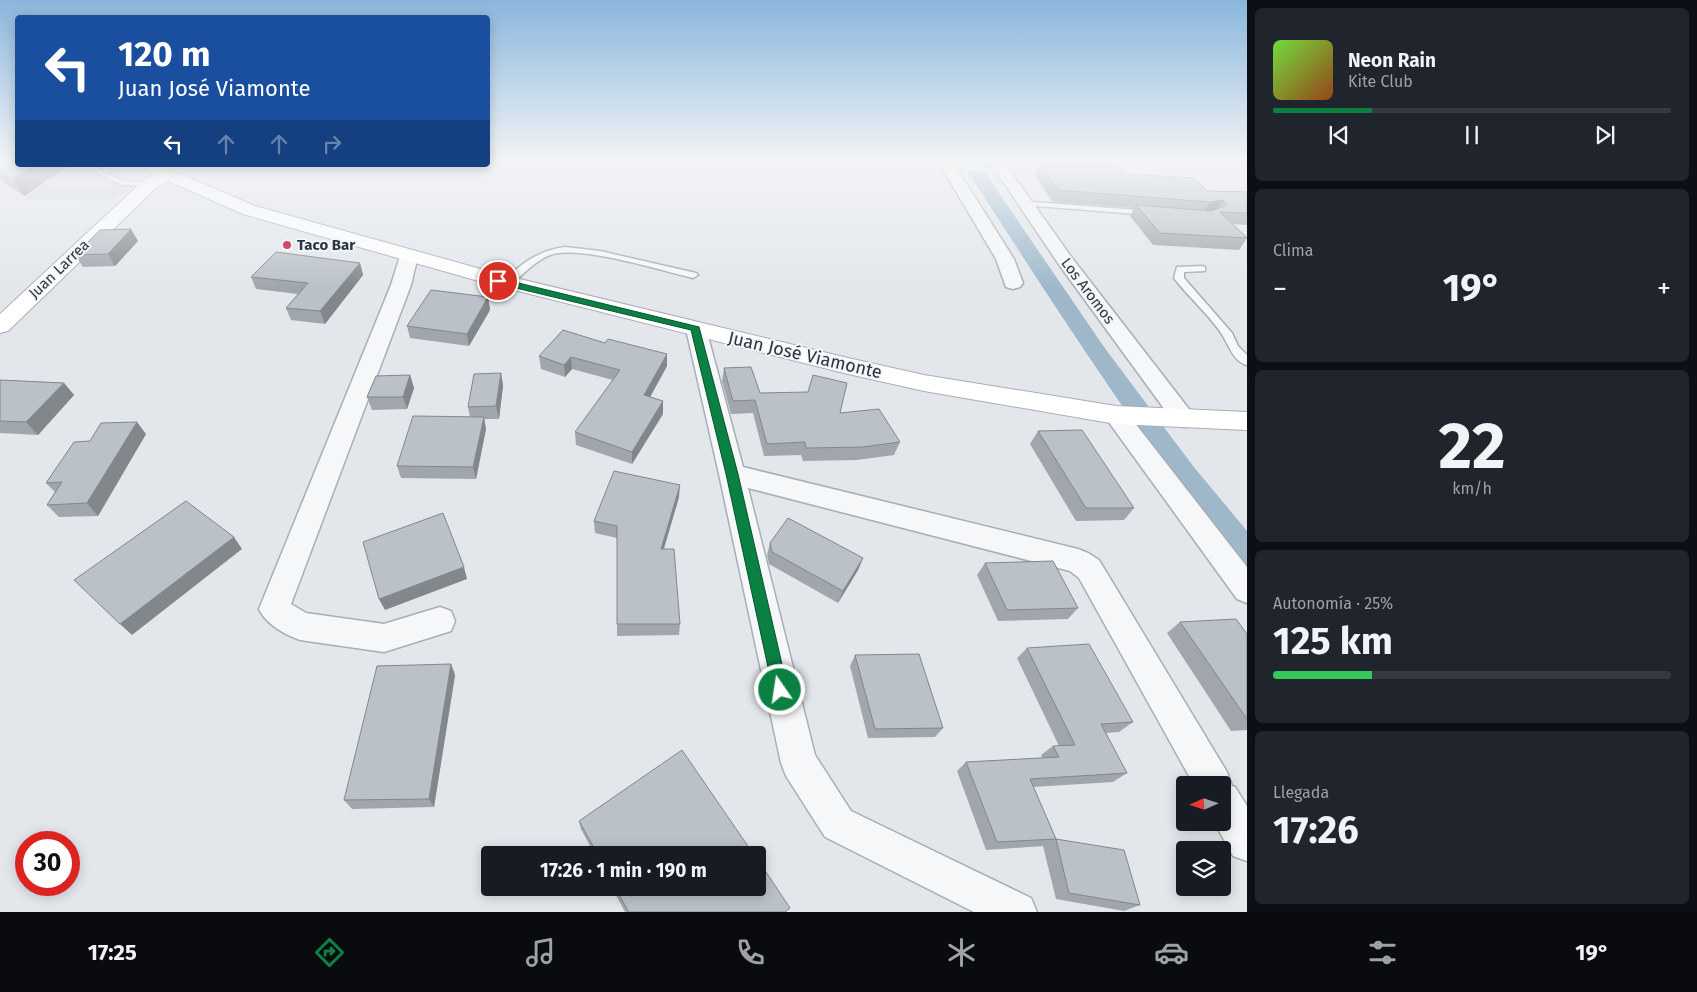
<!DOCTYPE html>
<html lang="es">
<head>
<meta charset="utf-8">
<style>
	:root { --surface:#171b24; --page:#20242c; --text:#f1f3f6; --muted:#9ea1a6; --line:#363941; --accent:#0b8043 }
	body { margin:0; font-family:"Fira Sans",sans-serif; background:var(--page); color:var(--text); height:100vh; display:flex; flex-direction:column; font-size:19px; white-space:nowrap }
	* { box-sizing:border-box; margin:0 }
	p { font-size:16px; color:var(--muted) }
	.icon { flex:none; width:28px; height:28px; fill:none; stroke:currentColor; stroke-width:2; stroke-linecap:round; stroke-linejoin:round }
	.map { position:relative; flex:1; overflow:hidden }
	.side { display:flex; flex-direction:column; gap:8px; padding:8px; background:#0d0f14; width:450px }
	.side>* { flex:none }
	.top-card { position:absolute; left:15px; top:15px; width:475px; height:152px; border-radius:5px; box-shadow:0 2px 12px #0003; background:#1a4fa0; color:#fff; overflow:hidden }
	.needle { width:32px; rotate:267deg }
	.buttons { position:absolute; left:1176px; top:776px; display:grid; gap:10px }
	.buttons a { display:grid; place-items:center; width:55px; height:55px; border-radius:5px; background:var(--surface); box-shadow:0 2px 12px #0003; font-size:25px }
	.speed { position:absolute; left:15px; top:831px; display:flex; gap:10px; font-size:25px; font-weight:700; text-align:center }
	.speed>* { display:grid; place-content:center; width:65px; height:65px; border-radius:50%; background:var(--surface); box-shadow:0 2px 12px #0003; line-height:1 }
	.speed .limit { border:8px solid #d22; background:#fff; color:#111 }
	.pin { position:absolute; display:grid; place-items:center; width:42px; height:42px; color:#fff; margin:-21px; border:2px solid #fff; border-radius:50%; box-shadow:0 1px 5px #0007 }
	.me { position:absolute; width:55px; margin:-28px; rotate:347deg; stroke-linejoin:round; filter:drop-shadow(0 0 4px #0008) }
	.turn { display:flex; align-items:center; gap:18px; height:105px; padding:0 20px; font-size:22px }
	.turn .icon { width:65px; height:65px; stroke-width:2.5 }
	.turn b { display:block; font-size:35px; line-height:42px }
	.lanes { display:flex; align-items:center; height:48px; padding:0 20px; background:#0003; justify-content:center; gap:25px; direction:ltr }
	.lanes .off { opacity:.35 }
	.big { font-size:38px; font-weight:700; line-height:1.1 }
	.side .card { flex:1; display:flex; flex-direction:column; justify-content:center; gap:8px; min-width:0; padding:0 18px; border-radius:8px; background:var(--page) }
	.side .dial { align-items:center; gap:0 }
	.dial b { font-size:65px; line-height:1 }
	.song { display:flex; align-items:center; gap:15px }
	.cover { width:60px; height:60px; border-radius:8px; background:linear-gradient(135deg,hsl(100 70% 55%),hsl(20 70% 35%)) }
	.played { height:5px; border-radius:2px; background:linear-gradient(90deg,var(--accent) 25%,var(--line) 25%) }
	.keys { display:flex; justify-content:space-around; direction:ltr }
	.heat { display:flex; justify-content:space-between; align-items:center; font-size:28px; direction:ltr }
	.charge { height:8px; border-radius:4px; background:linear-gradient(90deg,#34c759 25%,var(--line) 0) }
	.trip { position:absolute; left:481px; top:846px; width:285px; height:50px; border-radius:5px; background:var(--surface); box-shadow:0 2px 12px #0003; font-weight:700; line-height:50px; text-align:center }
	.dock { display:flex; height:80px; justify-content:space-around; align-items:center; background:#090b0e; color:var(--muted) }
	.dock .icon { width:35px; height:35px }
	.dock .current { color:var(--accent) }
	.dock b { font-size:22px; color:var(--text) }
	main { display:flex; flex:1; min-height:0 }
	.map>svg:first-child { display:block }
	.built { fill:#d1d6dd }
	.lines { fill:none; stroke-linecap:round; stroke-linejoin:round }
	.canal { fill:#9eb8ca; fill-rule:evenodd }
	.lane-casing { stroke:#a8aeb5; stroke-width:3 }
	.street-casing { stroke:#a8aeb5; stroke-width:3 }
	.secondary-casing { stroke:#a8aeb5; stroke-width:2 }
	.lane { fill:#f6f7f9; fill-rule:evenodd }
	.street { fill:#f6f7f9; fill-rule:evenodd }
	.secondary { fill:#fff; fill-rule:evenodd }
	.wall { fill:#a0a6ac }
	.shaded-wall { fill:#82878c }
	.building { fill:#bac1c8; stroke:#82878c }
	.route { fill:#0b8043; stroke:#07532c }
	.poi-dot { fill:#ce4a6c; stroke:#f3f6f8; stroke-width:2 }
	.labels { text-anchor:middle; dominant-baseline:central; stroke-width:4; stroke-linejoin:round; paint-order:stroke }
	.far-poi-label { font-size:15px; font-weight:bold; fill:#2b3643; stroke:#f3f6f8; text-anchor:start }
	.far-street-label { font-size:15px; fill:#2b3643; stroke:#f3f6f8 }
	.street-label { font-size:18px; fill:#2b3643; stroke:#f3f6f8 }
</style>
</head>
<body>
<main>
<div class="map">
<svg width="1247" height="912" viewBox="0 0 1247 912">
	<rect width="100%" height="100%" fill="#e3e7eb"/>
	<!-- built -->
	<path class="built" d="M 32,165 L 110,165 L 139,183 L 112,201 L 29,199 L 4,182 Z"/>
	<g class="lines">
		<!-- canal -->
		<path class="canal" d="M 961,161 L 977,161 L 1104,347 L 1193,466 L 1247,531 L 1247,567 L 1236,563 C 1137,434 1049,298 961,161 Z"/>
		<defs>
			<g id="lane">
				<path d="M 945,164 L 1003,169 L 1007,171 L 1003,173 L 948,168 L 944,166 Z"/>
				<path d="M 80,165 C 98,165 110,177 126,181 C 135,183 146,179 154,184 L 150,186 L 122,185 Z"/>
				<path d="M 1021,201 L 1149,211 L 1153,213 L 1149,215 L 1024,205 L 1020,203 Z"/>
				<path d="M 565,247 L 600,251 L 696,273 L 698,275 L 693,278 C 663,271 577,244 550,255 C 535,261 523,274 511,285 L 505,285 L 503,283 C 519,264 540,250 565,247 Z"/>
				<path d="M 1202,266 L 1205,267 L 1205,271 L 1184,272 L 1184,278 L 1232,333 L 1238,346 L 1247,355 L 1247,365 C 1234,362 1229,346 1223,336 C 1210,315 1189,298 1174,278 L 1177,267 Z"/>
			</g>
			<g id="street">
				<path d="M 938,161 L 952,161 L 1014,259 L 1023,283 L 1020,287 L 1013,289 L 1006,287 L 996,259 Z"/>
				<path d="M 989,161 L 1003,161 L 1072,258 L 1192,413 L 1196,419 L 1192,425 L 1184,427 L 1176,425 L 1060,266 Z"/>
				<path d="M 409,251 L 415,252 L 418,256 L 411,285 L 291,604 L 306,613 L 384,624 L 440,607 L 451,611 L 455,621 L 451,631 L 384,652 L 300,640 C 284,634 266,624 259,609 L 391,285 L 400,256 L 403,252 Z"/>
				<path d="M 696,323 L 703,325 L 706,329 L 743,467 L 1078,549 L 1088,553 L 1099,560 L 1227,772 L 1232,786 L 1235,787 L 1247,806 L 1247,861 L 1233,856 L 1214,822 L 1222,822 L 1222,785 L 1194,785 L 1079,578 L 1070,571 L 748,488 L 815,755 L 851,811 L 1031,898 L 1037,912 L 974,912 L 825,837 L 786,776 L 781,763 L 719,474 L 686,329 L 689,325 Z"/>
				<path d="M 1116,407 L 1124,409 L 1247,567 L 1247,603 L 1237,599 L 1108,421 L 1104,415 L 1108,409 Z"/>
			</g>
			<path id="secondary" d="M 138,165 L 160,165 L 255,206 L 495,273 L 848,358 L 924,375 L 1116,406 L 1247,412 L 1247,430 L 1116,424 L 924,391 L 848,374 L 482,282 L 243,214 L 168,181 L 156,188 L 8,331 L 0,333 L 0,314 L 144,180 L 154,175 L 140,168 Z"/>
		</defs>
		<!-- lane casing -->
		<use href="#lane" class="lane-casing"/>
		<!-- street casing -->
		<use href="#street" class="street-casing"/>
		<!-- secondary casing -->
		<use href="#secondary" class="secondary-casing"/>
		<!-- lane -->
		<use href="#lane" class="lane"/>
		<!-- street -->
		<use href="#street" class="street"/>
		<!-- secondary -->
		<use href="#secondary" class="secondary"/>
	</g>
	<!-- wall -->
	<g class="wall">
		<path d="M 2,161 L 24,196 L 3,182 L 0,178 L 0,162 Z"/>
		<path d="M 1066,161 L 1113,161 L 1124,174 L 1207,191 L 1247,192 L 1247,225 L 1233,224 L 1247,237 L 1247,238 L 1239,250 L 1153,245 L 1130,216 L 1134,208 L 1053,202 L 1034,175 L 1039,164 L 1070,165 Z"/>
		<path d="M 138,241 L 115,266 L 83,267 L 75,255 Z"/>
		<path d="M 360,263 L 363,275 L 325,324 L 291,320 L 286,308 L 298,294 L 256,289 L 251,277 Z"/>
		<path d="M 488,297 L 490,310 L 469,346 L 410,338 L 407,326 Z"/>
		<path d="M 563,330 L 667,366 L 650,397 L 663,401 L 663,414 L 632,464 L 576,445 L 575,432 L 613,380 L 572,369 L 565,377 L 541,369 L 539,356 Z"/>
		<path d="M 724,368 L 760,393 L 840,413 L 900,442 L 894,455 L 857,460 L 803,461 L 801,455 L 764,456 L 753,413 L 731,414 L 722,381 Z"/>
		<path d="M 501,373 L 503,386 L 499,419 L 484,419 L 486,429 L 476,479 L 401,478 L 397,466 L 470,417 L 468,407 Z"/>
		<path d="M 410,375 L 414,388 L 407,409 L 372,410 L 367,397 Z"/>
		<path d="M 0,380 L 64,383 L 74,395 L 38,435 L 0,433 Z"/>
		<path d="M 1038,431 L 1134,508 L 1124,520 L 1076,521 L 1030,444 Z"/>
		<path d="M 146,434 L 98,516 L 59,517 L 47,505 L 55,492 L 46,483 L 90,441 Z"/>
		<path d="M 679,497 L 664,549 L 680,624 L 679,635 L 617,636 L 617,538 L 595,533 L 594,521 Z"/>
		<path d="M 770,543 L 863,558 L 858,570 L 838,603 L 769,564 L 767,555 Z"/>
		<path d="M 985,563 L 1078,608 L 1068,619 L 998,621 L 977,575 Z"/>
		<path d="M 1180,622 L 1247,634 L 1247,730 L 1231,731 L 1167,633 Z"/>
		<path d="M 1027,648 L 1133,722 L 1119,732 L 1106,733 L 1127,773 L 1113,782 L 1033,787 L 1056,839 L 1140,905 L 1124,911 L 1056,899 L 1043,846 L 986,850 L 957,771 L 966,762 L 1043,758 L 1041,755 L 1053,746 L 1059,746 L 1017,658 Z"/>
		<path d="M 855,655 L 943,728 L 935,737 L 868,738 L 850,666 Z"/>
		<path d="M 451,664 L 455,675 L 434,807 L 352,809 L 344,800 Z"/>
		<path d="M 579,821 L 754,855 L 595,855 L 581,829 Z"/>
		<path d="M 612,888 L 758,888 L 786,912 L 625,912 Z"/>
	</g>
	<!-- shaded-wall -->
	<g class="shaded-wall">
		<path d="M 35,165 L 70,165 L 24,196 L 13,179 Z"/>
		<path d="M 1223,200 L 1215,212 L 1203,213 L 1210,202 Z"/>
		<path d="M 131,229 L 138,241 L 115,266 L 108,254 Z"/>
		<path d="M 360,263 L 363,275 L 325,324 L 320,311 Z"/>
		<path d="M 488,297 L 490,310 L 469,346 L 467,334 Z"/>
		<path d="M 667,354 L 667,366 L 644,408 L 644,395 Z"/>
		<path d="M 571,357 L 572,369 L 565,377 L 564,365 Z"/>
		<path d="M 501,373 L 503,386 L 499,419 L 496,406 Z"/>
		<path d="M 410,375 L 414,388 L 407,409 L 403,397 Z"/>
		<path d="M 64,383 L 74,395 L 38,435 L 26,422 Z"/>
		<path d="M 663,401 L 663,414 L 632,464 L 632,452 Z"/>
		<path d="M 484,417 L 486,429 L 476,479 L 473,467 Z"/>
		<path d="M 137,422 L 146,434 L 98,516 L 87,503 Z"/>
		<path d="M 680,485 L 679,497 L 660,561 L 661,549 Z"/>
		<path d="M 234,537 L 242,549 L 132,635 L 120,624 Z"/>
		<path d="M 863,558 L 858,570 L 838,603 L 843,591 Z"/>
		<path d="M 464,567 L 467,579 L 385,610 L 379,599 Z"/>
		<path d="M 451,664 L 455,675 L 434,807 L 429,799 Z"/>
	</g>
	<!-- building -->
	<g class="building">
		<path d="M 2,161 L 18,161 L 18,165 L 35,165 L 13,179 L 0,171 L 0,162 Z"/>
		<path d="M 1080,161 L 1113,161 L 1124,174 L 1194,178 L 1207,191 L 1247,192 L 1247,213 L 1220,212 L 1247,238 L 1160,233 L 1136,205 L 1211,211 L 1227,205 L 1223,200 L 1210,202 L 1058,190 L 1039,164 L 1085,166 Z"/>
		<path d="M 131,229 L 108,254 L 75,255 L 100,230 Z"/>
		<path d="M 276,252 L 360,263 L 320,311 L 286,308 L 308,283 L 251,277 Z"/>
		<path d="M 431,290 L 488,297 L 467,334 L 407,326 Z"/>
		<path d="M 563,330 L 605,343 L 608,339 L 667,354 L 644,395 L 663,401 L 632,452 L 575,432 L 620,370 L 571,357 L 564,365 L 539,356 Z"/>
		<path d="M 751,367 L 760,393 L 808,392 L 813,375 L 847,383 L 840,413 L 879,409 L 900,442 L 862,447 L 806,448 L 805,442 L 767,444 L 755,400 L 733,401 L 724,368 Z"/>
		<path d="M 501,373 L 496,406 L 468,407 L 474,374 Z"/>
		<path d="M 410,375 L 403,397 L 367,397 L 376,376 Z"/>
		<path d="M 0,380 L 64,383 L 26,422 L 0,421 Z"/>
		<path d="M 413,416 L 484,417 L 473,467 L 397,466 Z"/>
		<path d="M 137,422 L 87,503 L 47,505 L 62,482 L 46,483 L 74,442 L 90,441 L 101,423 Z"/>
		<path d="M 1082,430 L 1134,508 L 1086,508 L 1038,431 Z"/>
		<path d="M 614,471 L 680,485 L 661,549 L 674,549 L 680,624 L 617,624 L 617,526 L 594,521 Z"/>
		<path d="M 186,501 L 234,537 L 120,624 L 74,580 Z"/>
		<path d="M 443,513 L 464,567 L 379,599 L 363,542 Z"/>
		<path d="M 788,518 L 863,558 L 843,591 L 772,552 L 770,543 Z"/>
		<path d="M 1053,561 L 1078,608 L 1007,610 L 985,563 Z"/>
		<path d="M 1236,619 L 1247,634 L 1247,719 L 1180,622 Z"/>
		<path d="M 1089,644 L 1133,722 L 1101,724 L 1127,773 L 1030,779 L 1056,839 L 997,842 L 966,762 L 1059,757 L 1053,746 L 1075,745 L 1027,648 Z"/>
		<path d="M 919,654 L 943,728 L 875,729 L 855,655 Z"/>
		<path d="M 451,664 L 429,799 L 344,800 L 377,666 Z"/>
		<path d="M 682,750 L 754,855 L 598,855 L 579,821 Z"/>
		<path d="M 1056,839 L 1124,850 L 1140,905 L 1069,893 Z"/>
		<path d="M 758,860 L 790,908 L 785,912 L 629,912 L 615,888 L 758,888 Z"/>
	</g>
	<!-- sky -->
	<linearGradient id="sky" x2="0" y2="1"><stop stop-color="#8ab6dc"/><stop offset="0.56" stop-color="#f2f4f6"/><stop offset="1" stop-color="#f2f4f6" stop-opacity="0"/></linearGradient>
	<rect width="1247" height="288" fill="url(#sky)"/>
	<!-- route -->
	<path class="route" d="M 498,278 L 699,327 L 738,474 L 788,690 L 786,696 L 780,698 L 775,696 L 773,690 L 726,474 L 691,330 L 495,283 L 495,279 Z"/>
	<!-- markers -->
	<circle class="poi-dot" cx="287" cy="245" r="5"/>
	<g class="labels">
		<!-- far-poi labels -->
		<g class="far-poi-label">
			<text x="297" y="245">Taco Bar</text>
		</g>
		<!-- far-street labels -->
		<g class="far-street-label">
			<text transform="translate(59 269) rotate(-44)">Juan Larrea</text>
			<text transform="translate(1088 291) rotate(53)">Los Aromos</text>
		</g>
		<!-- street labels -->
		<g class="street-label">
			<text transform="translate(805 355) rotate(13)">Juan José Viamonte</text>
		</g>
	</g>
</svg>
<div class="buttons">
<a><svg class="needle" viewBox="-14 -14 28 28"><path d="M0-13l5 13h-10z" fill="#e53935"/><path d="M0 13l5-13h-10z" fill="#9ea1a6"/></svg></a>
<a><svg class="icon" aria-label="layers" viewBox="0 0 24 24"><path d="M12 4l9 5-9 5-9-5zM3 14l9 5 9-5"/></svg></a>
</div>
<div class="speed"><div class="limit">30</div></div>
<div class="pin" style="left:498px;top:281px;background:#d93025"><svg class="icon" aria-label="arrive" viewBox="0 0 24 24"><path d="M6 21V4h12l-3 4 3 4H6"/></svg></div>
<svg class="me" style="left:780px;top:690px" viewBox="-20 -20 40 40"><circle r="17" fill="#0b8043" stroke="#fff" stroke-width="3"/><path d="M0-11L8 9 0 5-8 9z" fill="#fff"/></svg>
<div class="trip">17:26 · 1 min · 190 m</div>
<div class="top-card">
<div class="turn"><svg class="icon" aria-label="left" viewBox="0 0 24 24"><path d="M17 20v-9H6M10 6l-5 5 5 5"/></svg><div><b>120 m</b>Juan José Viamonte</div></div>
<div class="lanes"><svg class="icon" aria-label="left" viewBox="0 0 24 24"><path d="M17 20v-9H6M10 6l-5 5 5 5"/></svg><svg class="icon off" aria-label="ahead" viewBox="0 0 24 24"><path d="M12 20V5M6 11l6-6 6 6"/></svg><svg class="icon off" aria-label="ahead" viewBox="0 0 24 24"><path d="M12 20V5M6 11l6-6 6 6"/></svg><svg class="icon off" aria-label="right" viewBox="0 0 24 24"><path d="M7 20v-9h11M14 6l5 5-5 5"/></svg></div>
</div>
</div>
<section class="side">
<div class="card">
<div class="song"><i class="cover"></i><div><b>Neon Rain</b><p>Kite Club</p></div></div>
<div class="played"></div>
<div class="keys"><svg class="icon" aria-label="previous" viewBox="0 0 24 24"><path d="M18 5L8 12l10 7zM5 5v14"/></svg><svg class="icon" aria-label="pause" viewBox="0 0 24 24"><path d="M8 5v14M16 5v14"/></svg><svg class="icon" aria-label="next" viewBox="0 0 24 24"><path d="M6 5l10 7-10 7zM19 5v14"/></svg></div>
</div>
<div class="card"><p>Clima</p>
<div class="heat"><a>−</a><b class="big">19°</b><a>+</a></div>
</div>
<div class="card dial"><b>22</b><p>km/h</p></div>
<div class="card"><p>Autonomía · 25%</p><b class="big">125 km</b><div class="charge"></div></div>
<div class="card"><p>Llegada</p><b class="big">17:26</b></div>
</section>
</main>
<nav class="dock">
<b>17:25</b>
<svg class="icon current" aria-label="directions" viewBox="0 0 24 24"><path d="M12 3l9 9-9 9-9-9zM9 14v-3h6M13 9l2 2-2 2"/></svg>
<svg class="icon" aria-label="music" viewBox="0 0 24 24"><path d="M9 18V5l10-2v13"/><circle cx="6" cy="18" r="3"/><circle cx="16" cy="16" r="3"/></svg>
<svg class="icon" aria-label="phone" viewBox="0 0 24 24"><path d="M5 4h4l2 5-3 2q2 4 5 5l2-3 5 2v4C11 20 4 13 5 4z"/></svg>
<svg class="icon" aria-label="climate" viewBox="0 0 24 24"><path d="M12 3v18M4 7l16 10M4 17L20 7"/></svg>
<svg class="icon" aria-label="car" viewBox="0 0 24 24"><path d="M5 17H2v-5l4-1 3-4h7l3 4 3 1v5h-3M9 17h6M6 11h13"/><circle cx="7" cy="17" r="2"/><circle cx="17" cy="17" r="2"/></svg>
<svg class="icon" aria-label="filters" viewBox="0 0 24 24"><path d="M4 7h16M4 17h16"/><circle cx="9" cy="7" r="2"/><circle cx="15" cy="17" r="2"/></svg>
<b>19°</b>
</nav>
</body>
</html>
